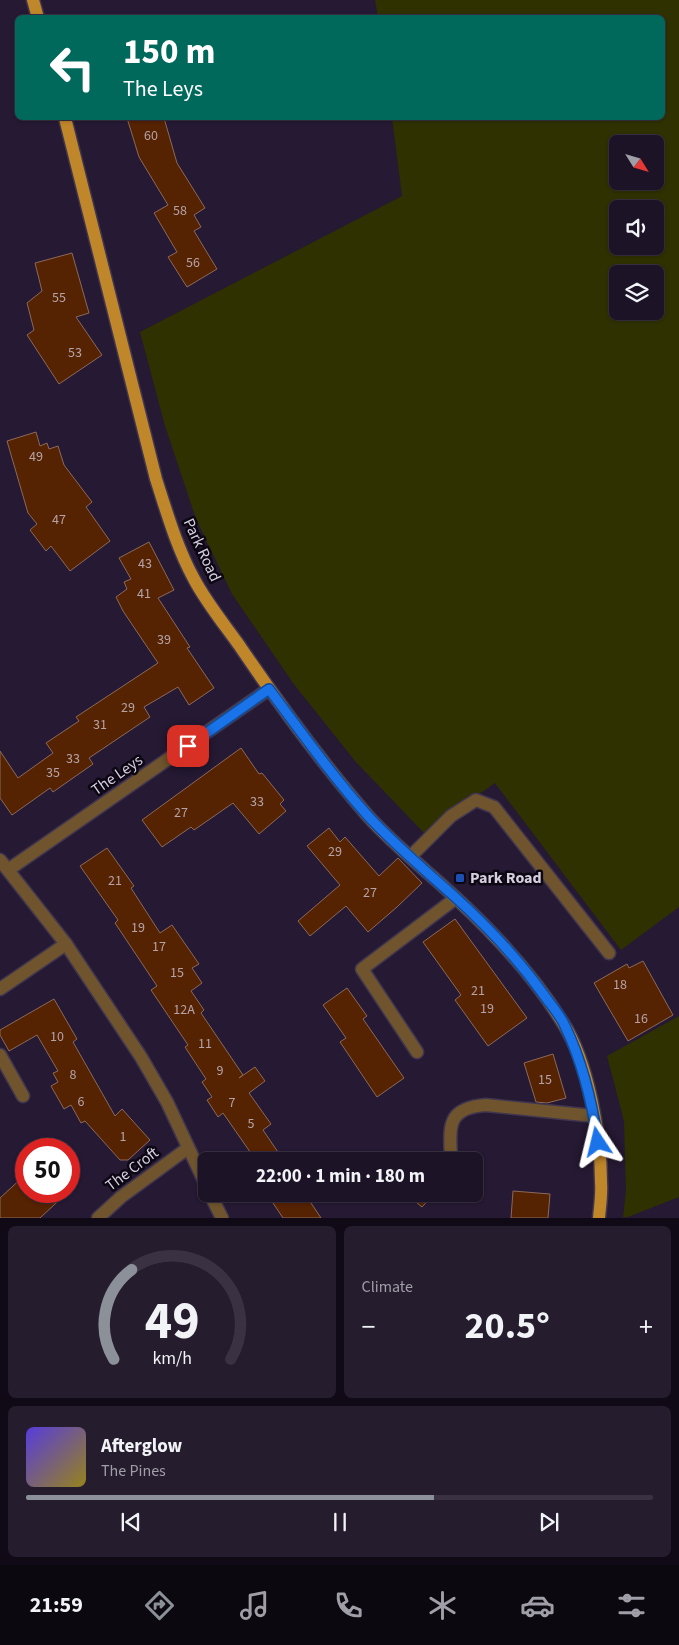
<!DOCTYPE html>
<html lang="en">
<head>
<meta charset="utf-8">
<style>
	:root { --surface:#1c1326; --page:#251c2e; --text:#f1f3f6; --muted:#a09ea7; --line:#3a3243; --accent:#8c9099 }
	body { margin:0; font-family:"Source Sans 3",sans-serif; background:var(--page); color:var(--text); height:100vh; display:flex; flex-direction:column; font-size:19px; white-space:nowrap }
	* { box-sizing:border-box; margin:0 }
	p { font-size:16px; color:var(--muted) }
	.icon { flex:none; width:28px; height:28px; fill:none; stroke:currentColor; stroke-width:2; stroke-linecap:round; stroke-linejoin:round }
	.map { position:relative; height:1218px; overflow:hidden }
	.side { display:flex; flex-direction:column; gap:8px; padding:8px; background:#0f0a15; flex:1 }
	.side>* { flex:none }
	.top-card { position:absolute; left:15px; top:15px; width:650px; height:105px; border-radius:8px; box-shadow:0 1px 4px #0004,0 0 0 1px var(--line); background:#00695c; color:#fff; overflow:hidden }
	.needle { width:32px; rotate:127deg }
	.controls { position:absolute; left:609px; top:135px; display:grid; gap:10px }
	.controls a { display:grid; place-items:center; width:55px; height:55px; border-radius:8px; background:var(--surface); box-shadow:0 1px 4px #0004,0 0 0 1px var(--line); font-size:25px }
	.speed { position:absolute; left:15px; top:1138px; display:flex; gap:10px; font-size:25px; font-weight:700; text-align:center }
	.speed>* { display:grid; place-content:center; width:65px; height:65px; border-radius:50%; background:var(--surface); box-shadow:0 1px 4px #0004,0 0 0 1px var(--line); line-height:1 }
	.speed .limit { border:8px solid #d22; background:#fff; color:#111 }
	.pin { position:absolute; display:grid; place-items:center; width:42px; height:42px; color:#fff; margin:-21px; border-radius:10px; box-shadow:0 2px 8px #0006 }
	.me { position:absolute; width:55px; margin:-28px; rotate:350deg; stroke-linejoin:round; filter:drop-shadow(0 0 4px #0008) }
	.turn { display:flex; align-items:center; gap:18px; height:105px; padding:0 25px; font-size:22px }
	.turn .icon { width:65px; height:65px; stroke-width:2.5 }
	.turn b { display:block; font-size:35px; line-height:42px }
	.big { font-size:38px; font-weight:700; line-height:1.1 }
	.side .card { flex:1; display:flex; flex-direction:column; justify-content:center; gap:8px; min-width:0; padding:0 18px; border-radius:8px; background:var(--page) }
	.side .dial { align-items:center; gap:0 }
	.dial svg { height:130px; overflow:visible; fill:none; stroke:var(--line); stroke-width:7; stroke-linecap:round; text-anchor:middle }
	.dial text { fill:var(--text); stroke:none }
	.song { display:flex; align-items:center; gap:15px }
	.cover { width:60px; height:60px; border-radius:8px; background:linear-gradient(135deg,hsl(250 70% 55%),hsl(50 70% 35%)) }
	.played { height:5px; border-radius:2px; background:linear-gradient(90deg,var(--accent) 65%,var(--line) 65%) }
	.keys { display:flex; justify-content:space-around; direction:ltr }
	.heat { display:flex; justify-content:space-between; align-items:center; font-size:28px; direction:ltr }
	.side .tiles { flex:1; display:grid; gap:8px; grid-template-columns:1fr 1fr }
	.card:last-child { grid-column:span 2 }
	.trip { position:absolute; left:198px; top:1152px; width:285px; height:50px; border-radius:8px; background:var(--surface); box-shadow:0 1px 4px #0004,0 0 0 1px var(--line); font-weight:700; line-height:50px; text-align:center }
	.tabs { display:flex; height:80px; justify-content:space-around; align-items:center; background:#0b080f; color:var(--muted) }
	.tabs .icon { width:35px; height:35px }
	.tabs .selected { color:var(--accent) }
	.tabs b { font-size:22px; color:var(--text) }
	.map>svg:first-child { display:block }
	.green { fill:#2f3100; fill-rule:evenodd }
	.building { fill:#552202; stroke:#8c6a5a }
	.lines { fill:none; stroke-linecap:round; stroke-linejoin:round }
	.minor-casing { stroke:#41364f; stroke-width:15 }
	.major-casing { stroke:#41364f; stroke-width:15 }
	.minor { stroke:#6f542d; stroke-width:12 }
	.major { stroke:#bf862a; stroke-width:12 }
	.route-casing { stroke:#114b97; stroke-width:12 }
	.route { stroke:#1a73e8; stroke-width:9 }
	.transit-dot { fill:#1a4fb4; stroke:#0c0712; stroke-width:2 }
	.labels { text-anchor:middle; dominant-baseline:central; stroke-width:5; stroke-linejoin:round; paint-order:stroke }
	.number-label { font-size:14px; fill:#b5a3a8 }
	.street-label { font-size:16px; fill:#d5cedf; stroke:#0c0712 }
	.poi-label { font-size:16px; font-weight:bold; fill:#d5cedf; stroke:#0c0712; text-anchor:start }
</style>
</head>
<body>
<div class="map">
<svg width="679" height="1218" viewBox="0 0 679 1218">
	<rect width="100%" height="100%" fill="#251933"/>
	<!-- green -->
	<g class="green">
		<path d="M 375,0 L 679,0 L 679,907 L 621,950 L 495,783 L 424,833 L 355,761 L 293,683 L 232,594 L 196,519 L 165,426 L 140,332 L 402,196 L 392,118 L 662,118 L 662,18 L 378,17 ZM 618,144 L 655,144 L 655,181 L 618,181 ZM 618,209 L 655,209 L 655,246 L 618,246 ZM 618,274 L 655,274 L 655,311 L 618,311 Z"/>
		<path d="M 679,1016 L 679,1197 L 628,1217 L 623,1217 L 626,1191 L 624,1121 L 607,1056 Z"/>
	</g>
	<!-- building -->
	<g class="building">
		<path d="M 127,118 L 164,118 L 177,163 L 205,208 L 194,215 L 201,227 L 194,231 L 217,269 L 187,287 L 168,257 L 177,252 L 154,213 L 168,205 L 139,157 Z"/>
		<path d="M 72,253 L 89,313 L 76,317 L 102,355 L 59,384 L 27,335 L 34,330 L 27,303 L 42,291 L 35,263 Z"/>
		<path d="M 36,432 L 40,446 L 47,443 L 49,449 L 58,446 L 64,465 L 92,502 L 86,507 L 110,541 L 70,571 L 51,546 L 46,551 L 30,530 L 37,524 L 28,513 L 7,441 Z"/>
		<path d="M 149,542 L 174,590 L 158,598 L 190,647 L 187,648 L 214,688 L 189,705 L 178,687 L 144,707 L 150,717 L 89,758 L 93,764 L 53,792 L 50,788 L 12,815 L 0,798 L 0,751 L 18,778 L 53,753 L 46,743 L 79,721 L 76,717 L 158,663 L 123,611 L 116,597 L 127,589 L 124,582 L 131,579 L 119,558 Z"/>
		<path d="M 241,748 L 259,774 L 262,773 L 284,800 L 280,804 L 286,811 L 259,834 L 233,803 L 194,830 L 191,827 L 162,847 L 142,820 Z"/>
		<path d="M 329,828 L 340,842 L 345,837 L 379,876 L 398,858 L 422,883 L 397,907 L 368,932 L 346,906 L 310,936 L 298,921 L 340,885 L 307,846 Z"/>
		<path d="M 107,848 L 134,886 L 131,888 L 160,933 L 172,925 L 199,964 L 192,968 L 202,983 L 191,991 L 204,1010 L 201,1013 L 243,1075 L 239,1078 L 255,1067 L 265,1081 L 249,1093 L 271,1124 L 263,1130 L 284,1161 L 251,1161 L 255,1159 L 223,1113 L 218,1117 L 207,1100 L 212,1097 L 202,1082 L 206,1079 L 185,1047 L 188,1045 L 151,990 L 157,986 L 115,923 L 118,920 L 80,866 Z"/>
		<path d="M 455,919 L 527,1018 L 488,1046 L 455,1000 L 461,995 L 423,942 Z"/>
		<path d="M 643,961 L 673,1015 L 628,1041 L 594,983 L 627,964 L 629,968 Z"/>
		<path d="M 347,988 L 367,1016 L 363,1019 L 404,1078 L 377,1097 L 340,1042 L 346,1038 L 323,1005 Z"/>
		<path d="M 54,999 L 77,1039 L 73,1042 L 115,1116 L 122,1109 L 150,1140 L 128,1160 L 120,1160 L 85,1121 L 81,1123 L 71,1105 L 64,1109 L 51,1086 L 58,1082 L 53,1073 L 58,1071 L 37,1035 L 9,1051 L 0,1035 L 0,1030 Z"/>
		<path d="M 553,1054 L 566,1098 L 547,1103 L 536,1102 L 524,1063 Z"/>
		<path d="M 26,1174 L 26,1191 L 69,1191 L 40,1218 L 0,1218 L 0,1198 Z"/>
		<path d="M 513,1191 L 550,1194 L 548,1218 L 511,1218 Z"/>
		<path d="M 267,1194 L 305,1194 L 321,1218 L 283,1218 Z"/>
		<path d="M 406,1194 L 434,1194 L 422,1207 Z"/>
	</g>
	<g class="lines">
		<defs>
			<g id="minor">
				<path d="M 410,857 L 451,816 L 476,800 L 494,807 L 609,953"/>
				<path d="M 0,860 L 66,944 L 141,1057 L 167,1102 L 206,1185"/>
				<path d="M 8,870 L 269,689"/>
				<path d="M 0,989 L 66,944"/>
				<path d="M 417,1052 L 362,969 L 456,898"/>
				<path d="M 0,1055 L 23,1096"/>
				<path d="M 451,1161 C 450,1128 445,1108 486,1105 L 594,1116"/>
				<path d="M 210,1194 L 222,1218"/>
				<path d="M 98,1218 L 121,1197 L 188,1148"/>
			</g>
			<g id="major">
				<path d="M 33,0 L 38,18"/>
				<path d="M 65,118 L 156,479 C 167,513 177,548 194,579 C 206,602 224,624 239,645 C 279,704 321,762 368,816 C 395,846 427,871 456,898 C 496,935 534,976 563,1023 C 588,1062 601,1136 601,1182 C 602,1194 600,1206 599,1218"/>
			</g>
		</defs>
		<!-- minor casing -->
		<use href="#minor" class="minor-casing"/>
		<!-- major casing -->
		<use href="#major" class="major-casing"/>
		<!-- minor -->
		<use href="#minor" class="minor"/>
		<!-- major -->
		<use href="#major" class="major"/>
	</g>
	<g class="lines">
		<defs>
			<path id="route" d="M 188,746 L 269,689 C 301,732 333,777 369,817 C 396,846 426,871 455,897 C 488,927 518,959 544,995 C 551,1005 560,1015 565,1026 C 583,1063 592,1102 598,1142"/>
		</defs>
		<!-- route casing -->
		<use href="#route" class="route-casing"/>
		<!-- route -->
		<use href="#route" class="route"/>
	</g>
	<!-- markers -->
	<rect class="transit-dot" x="455" y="873" width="10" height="10" rx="2.5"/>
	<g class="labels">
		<!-- number labels -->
		<g class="number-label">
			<text x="151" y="136">60</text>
			<text x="180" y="211">58</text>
			<text x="193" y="263">56</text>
			<text x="59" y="298">55</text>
			<text x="75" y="353">53</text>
			<text x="36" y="457">49</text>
			<text x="59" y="520">47</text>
			<text x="145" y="564">43</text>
			<text x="144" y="594">41</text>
			<text x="164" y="640">39</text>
			<text x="128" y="708">29</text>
			<text x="100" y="725">31</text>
			<text x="73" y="759">33</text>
			<text x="53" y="773">35</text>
			<text x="257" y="802">33</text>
			<text x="181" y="813">27</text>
			<text x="335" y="852">29</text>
			<text x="115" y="881">21</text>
			<text x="370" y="893">27</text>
			<text x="138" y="928">19</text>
			<text x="159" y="947">17</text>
			<text x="177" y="973">15</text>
			<text x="620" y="985">18</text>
			<text x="478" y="991">21</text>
			<text x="487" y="1009">19</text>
			<text x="184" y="1010">12A</text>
			<text x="641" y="1019">16</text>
			<text x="57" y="1037">10</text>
			<text x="205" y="1044">11</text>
			<text x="220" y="1071">9</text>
			<text x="73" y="1075">8</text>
			<text x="545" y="1080">15</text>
			<text x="81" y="1102">6</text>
			<text x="232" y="1103">7</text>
			<text x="251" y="1124">5</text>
			<text x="123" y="1137">1</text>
		</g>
		<!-- street labels -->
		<g class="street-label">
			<text transform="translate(202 550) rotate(65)">Park Road</text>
			<text transform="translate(117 775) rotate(-35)">The Leys</text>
			<text transform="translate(132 1169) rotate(-37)">The Croft</text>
		</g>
		<!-- poi labels -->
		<g class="poi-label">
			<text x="470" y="878">Park Road</text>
		</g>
	</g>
</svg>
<div class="controls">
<a><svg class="needle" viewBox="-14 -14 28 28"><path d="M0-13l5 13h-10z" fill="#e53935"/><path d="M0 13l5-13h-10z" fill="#a09ea7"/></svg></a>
<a><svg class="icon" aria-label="sound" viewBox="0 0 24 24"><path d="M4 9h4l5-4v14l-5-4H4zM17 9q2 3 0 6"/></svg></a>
<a><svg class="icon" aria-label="layers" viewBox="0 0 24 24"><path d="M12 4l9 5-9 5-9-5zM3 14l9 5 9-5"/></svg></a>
</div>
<div class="speed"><div class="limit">50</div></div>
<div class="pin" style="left:188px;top:746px;background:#d93025"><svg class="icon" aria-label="arrive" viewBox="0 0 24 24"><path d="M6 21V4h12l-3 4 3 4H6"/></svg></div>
<svg class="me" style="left:598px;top:1142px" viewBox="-20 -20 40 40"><path d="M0-17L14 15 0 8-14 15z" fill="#1a73e8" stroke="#fff" stroke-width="4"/></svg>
<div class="trip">22:00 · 1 min · 180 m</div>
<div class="top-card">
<div class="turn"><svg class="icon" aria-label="left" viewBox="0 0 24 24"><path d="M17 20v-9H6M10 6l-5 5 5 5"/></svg><div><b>150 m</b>The Leys</div></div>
</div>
</div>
<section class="side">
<div class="tiles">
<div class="card dial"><svg viewBox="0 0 100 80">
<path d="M14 69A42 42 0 1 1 86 69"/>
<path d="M14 69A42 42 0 0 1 25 14" stroke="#8c9099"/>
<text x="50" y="56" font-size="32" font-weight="700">49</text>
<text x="50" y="72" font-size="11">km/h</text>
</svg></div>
<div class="card"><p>Climate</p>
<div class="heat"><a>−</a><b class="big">20.5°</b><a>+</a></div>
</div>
<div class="card">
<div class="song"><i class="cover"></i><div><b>Afterglow</b><p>The Pines</p></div></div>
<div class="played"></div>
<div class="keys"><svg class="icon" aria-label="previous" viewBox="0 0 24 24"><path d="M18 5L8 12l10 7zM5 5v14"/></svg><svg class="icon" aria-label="pause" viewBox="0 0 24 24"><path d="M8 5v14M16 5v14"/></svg><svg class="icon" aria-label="next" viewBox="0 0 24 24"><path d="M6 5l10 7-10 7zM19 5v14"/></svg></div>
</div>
</div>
</section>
<nav class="tabs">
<b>21:59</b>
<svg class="icon selected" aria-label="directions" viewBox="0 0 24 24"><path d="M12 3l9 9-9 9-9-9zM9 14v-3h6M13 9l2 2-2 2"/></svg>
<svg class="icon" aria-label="music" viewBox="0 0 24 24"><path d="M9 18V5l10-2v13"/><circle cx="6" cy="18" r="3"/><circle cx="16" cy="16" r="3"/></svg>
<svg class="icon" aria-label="phone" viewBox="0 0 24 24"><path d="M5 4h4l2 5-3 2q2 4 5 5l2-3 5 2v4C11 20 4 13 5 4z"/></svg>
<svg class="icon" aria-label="climate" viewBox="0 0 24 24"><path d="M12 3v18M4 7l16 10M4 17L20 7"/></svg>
<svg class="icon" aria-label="car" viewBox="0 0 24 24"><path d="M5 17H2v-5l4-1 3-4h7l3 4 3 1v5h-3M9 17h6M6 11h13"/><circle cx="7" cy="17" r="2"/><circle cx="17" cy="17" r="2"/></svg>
<svg class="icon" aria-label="filters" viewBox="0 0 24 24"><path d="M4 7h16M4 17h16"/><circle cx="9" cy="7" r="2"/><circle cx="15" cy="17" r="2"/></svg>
</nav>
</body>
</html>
